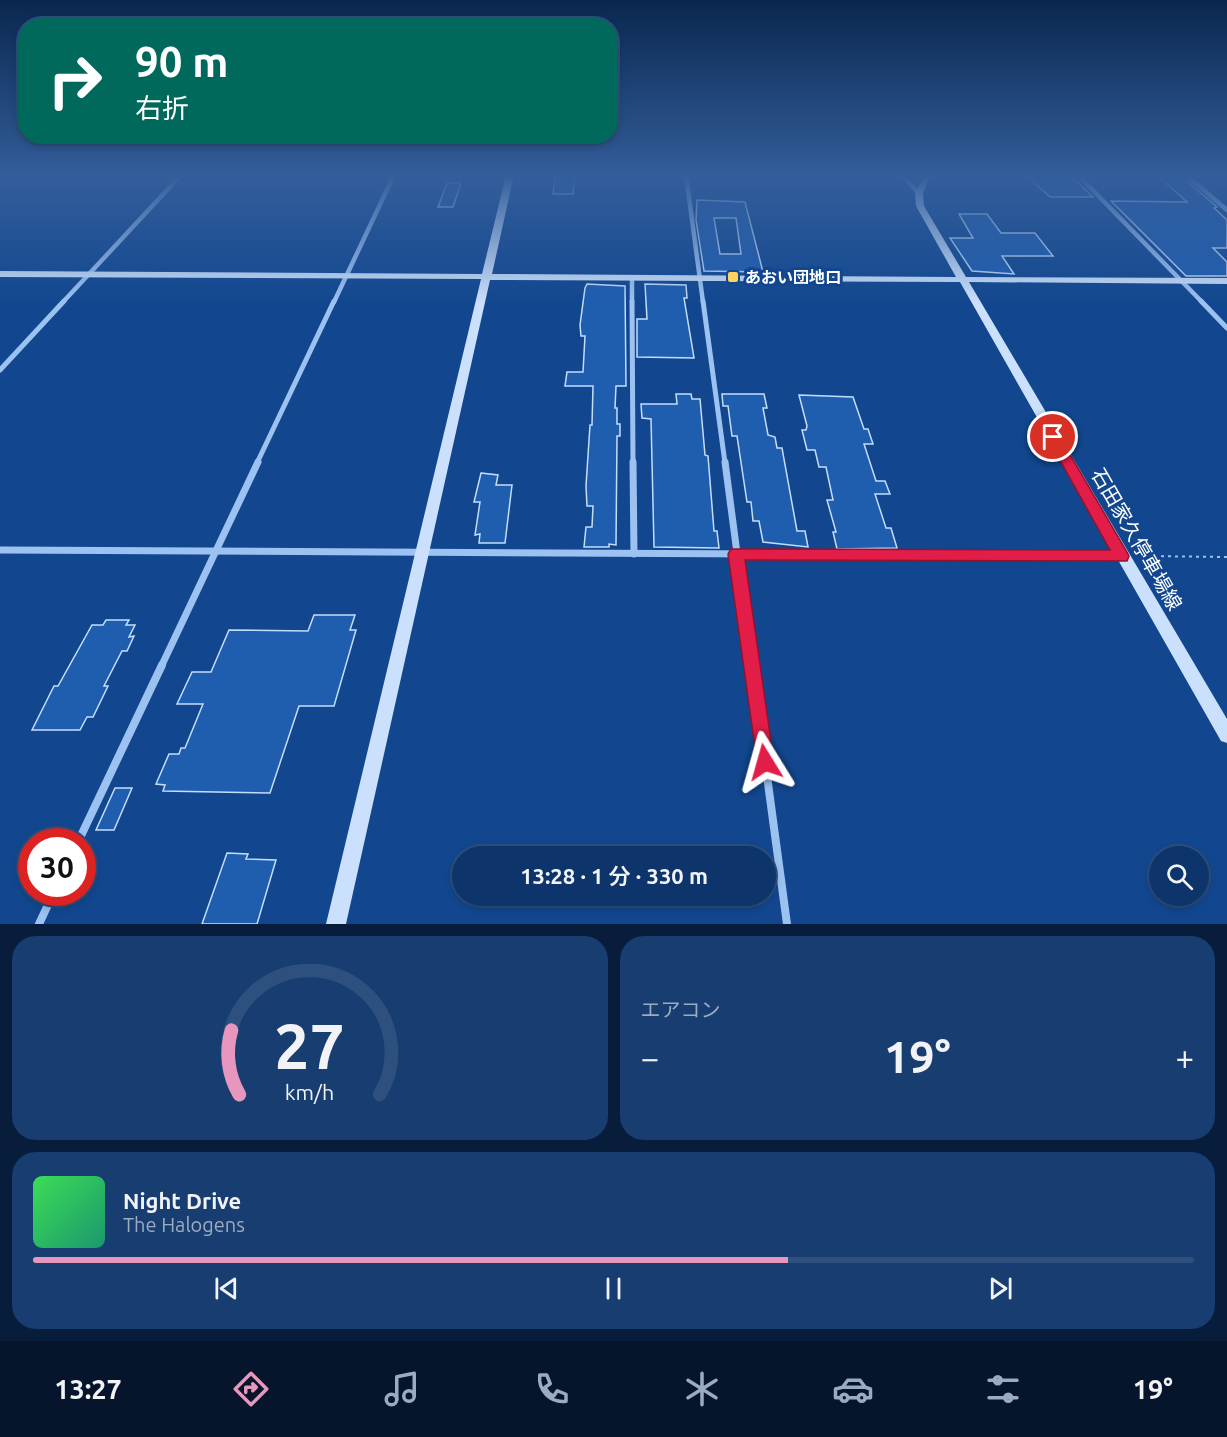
<!DOCTYPE html>
<html lang="ja">
<head>
<meta charset="utf-8">
<style>
	:root { --surface:#0e356b; --page:#173d71; --text:#f1f3f6; --muted:#9babc1; --line:#2e507e; --accent:#e797bd }
	body { margin:0; font-family:Ubuntu,"Noto Sans JP",sans-serif; background:var(--page); color:var(--text); height:100vh; display:flex; flex-direction:column; font-size:22px; white-space:nowrap }
	* { box-sizing:border-box; margin:0 }
	p { font-size:20px; color:var(--muted) }
	.icon { flex:none; width:33px; height:33px; fill:none; stroke:currentColor; stroke-width:2; stroke-linecap:round; stroke-linejoin:round }
	.map { position:relative; height:924px; overflow:hidden }
	.side { display:flex; flex-direction:column; gap:12px; padding:12px; background:#081d3b; flex:1 }
	.side>* { flex:none }
	.top-card { position:absolute; left:18px; top:18px; width:600px; height:126px; border-radius:24px; box-shadow:0 3px 9px #0003,0 0 0 2px var(--line); background:#00695c; color:#fff; overflow:hidden }
	.controls { position:absolute; left:1149px; top:846px; display:grid; gap:12px }
	.controls a { display:grid; place-items:center; width:60px; height:60px; border-radius:50%; background:var(--surface); box-shadow:0 3px 9px #0003,0 0 0 2px var(--line); font-size:30px }
	.speed { position:absolute; left:18px; top:828px; display:flex; gap:12px; font-size:30px; font-weight:700; text-align:center }
	.speed>* { display:grid; place-content:center; width:78px; height:78px; border-radius:50%; background:var(--surface); box-shadow:0 3px 9px #0003,0 0 0 2px var(--line); line-height:1 }
	.speed .limit { border:9px solid #d22; background:#fff; color:#111 }
	.pin { position:absolute; display:grid; place-items:center; width:51px; height:51px; color:#fff; margin:-26px; border:3px solid #fff; border-radius:50%; box-shadow:0 2px 6px #0007 }
	.me { position:absolute; width:66px; margin:-33px; rotate:352deg; stroke-linejoin:round; filter:drop-shadow(0 0 4px #0008) }
	.turn { display:flex; align-items:center; gap:21px; height:126px; padding:0 18px; font-size:27px }
	.turn .icon { width:78px; height:78px; stroke-width:2.5 }
	.turn b { display:block; font-size:42px; line-height:51px }
	.big { font-size:45px; font-weight:600; line-height:1.1 }
	.side .tile { flex:1; display:flex; flex-direction:column; justify-content:center; gap:9px; min-width:0; padding:0 21px; border-radius:24px; background:var(--page) }
	.side .dial { align-items:center; gap:0 }
	.dial svg { height:156px; overflow:visible; fill:none; stroke:var(--line); stroke-width:7; stroke-linecap:round; text-anchor:middle }
	.dial text { fill:var(--text); stroke:none }
	.song { display:flex; align-items:center; gap:18px }
	.cover { width:72px; height:72px; border-radius:9px; background:linear-gradient(135deg,hsl(130 70% 55%),hsl(160 70% 35%)) }
	.played { height:6px; border-radius:3px; background:linear-gradient(90deg,var(--accent) 65%,var(--line) 65%) }
	.keys { display:flex; justify-content:space-around; direction:ltr }
	.heat { display:flex; justify-content:space-between; align-items:center; font-size:33px; direction:ltr }
	.side .tiles { flex:1; display:grid; gap:12px; grid-template-columns:1fr 1fr }
	.tile:last-child { grid-column:span 2 }
	.trip { position:absolute; left:452px; top:846px; width:324px; height:60px; border-radius:30px; background:var(--surface); box-shadow:0 3px 9px #0003,0 0 0 2px var(--line); font-weight:600; line-height:60px; text-align:center }
	.tab-bar { display:flex; height:96px; justify-content:space-around; align-items:center; background:#06152b; color:var(--muted) }
	.tab-bar .icon { width:42px; height:42px }
	.tab-bar .on { color:var(--accent) }
	.tab-bar b { font-size:27px; color:var(--text) }
	.map>svg:first-child { display:block }
	.building { fill:#1f5daf; stroke:#c4ddfd; stroke-width:1.5; fill-rule:evenodd }
	.lines { fill:none; stroke-linecap:round; stroke-linejoin:round }
	.path { stroke:#9cc2f2; stroke-width:2; stroke-dasharray:3 4; stroke-linecap:butt }
	.street-far3 { stroke:#9cc2f2; stroke-width:4.5 }
	.street-far2 { stroke:#9cc2f2; stroke-width:5 }
	.street-far1 { stroke:#9cc2f2; stroke-width:7 }
	.street { stroke:#9cc2f2; stroke-width:8 }
	.secondary { fill:#cbe0fc; fill-rule:evenodd }
	.route { fill:#e11d48; stroke:#92132f; stroke-width:1.5 }
	.poi-dot { fill:#ffd25d; stroke:#12478f; stroke-width:2 }
	.labels { text-anchor:middle; dominant-baseline:central; stroke-width:6; stroke-linejoin:round; paint-order:stroke }
	.far-poi-label { font-size:16px; font-weight:bold; fill:#fff; stroke:#12478f; text-anchor:start }
	.street-label { font-size:20px; fill:#fff; stroke:#12478f }
</style>
</head>
<body>
<div class="map">
<svg width="1227" height="924" viewBox="0 0 1227 924">
	<rect width="100%" height="100%" fill="#12478f"/>
	<!-- building -->
	<g class="building">
		<path d="M 563,175 L 575,175 L 573,194 L 553,194 L 555,178 L 563,178 Z"/>
		<path d="M 1026,175 L 1070,175 L 1093,197 L 1050,197 Z"/>
		<path d="M 1157,175 L 1182,177 L 1217,207 L 1214,208 L 1227,220 L 1227,248 L 1213,248 L 1227,262 L 1227,276 L 1186,276 L 1111,201 L 1187,202 Z"/>
		<path d="M 447,183 L 461,183 L 453,207 L 438,207 Z"/>
		<path d="M 697,200 L 745,202 L 763,272 L 704,271 L 696,220 ZM 714,218 L 736,218 L 741,254 L 720,254 Z"/>
		<path d="M 959,214 L 987,214 L 1001,233 L 1035,233 L 1053,256 L 1002,256 L 1014,274 L 972,271 L 950,238 L 973,238 Z"/>
		<path d="M 587,284 L 625,286 L 626,386 L 616,386 L 615,408 L 617,408 L 617,424 L 620,424 L 620,436 L 617,436 L 616,545 L 609,544 L 609,547 L 584,547 L 586,527 L 592,527 L 593,506 L 587,506 L 586,486 L 590,425 L 592,425 L 593,386 L 565,386 L 567,372 L 583,372 L 585,336 L 581,336 L 580,325 L 585,288 Z"/>
		<path d="M 645,284 L 686,285 L 687,298 L 684,298 L 694,358 L 637,357 L 637,319 L 647,319 Z"/>
		<path d="M 676,394 L 691,394 L 692,399 L 700,399 L 705,455 L 708,456 L 714,531 L 717,531 L 719,548 L 654,547 L 651,419 L 642,418 L 641,404 L 677,404 Z"/>
		<path d="M 722,394 L 764,394 L 767,408 L 763,408 L 768,435 L 775,437 L 777,448 L 782,448 L 797,531 L 805,531 L 808,547 L 763,542 L 759,521 L 753,521 L 751,502 L 747,502 L 737,436 L 732,436 L 728,406 L 723,406 Z"/>
		<path d="M 799,395 L 853,397 L 864,429 L 868,429 L 873,444 L 864,444 L 876,481 L 885,481 L 890,494 L 875,494 L 886,528 L 891,528 L 897,548 L 837,549 L 833,532 L 836,532 L 827,500 L 833,500 L 826,467 L 819,467 L 815,450 L 807,450 L 802,430 L 806,430 L 807,426 Z"/>
		<path d="M 481,473 L 498,475 L 496,485 L 512,485 L 505,543 L 479,543 L 480,534 L 475,535 L 480,502 L 474,502 Z"/>
		<path d="M 314,615 L 355,615 L 350,630 L 356,630 L 334,706 L 299,706 L 270,793 L 163,791 L 165,785 L 156,784 L 169,754 L 179,754 L 181,748 L 185,748 L 203,704 L 177,704 L 192,672 L 211,672 L 229,630 L 308,631 Z"/>
		<path d="M 106,620 L 129,620 L 126,625 L 135,625 L 129,637 L 134,636 L 127,651 L 122,651 L 104,686 L 108,686 L 93,717 L 87,717 L 80,730 L 32,730 L 54,686 L 58,686 L 92,625 L 103,625 Z"/>
		<path d="M 115,788 L 132,788 L 114,830 L 96,830 Z"/>
		<path d="M 227,853 L 248,854 L 246,859 L 276,860 L 257,924 L 202,924 Z"/>
	</g>
	<g class="lines">
		<!-- path -->
		<path class="path" d="M 1140,556 L 1227,557"/>
		<!-- street-far3 -->
		<g class="street-far3">
			<path d="M 686,175 L 703,302"/>
			<path d="M 901,175 L 919,193"/>
			<path d="M 1078,175 L 1202,302"/>
			<path d="M 1186,175 L 1227,210"/>
			<path d="M 632,277 L 632,302"/>
			<path d="M 63,302 L 181,175"/>
			<path d="M 334,302 L 394,175"/>
		</g>
		<!-- street-far2 -->
		<g class="street-far2">
			<path d="M 632,301 L 633,463"/>
			<path d="M 703,301 L 725,463"/>
			<path d="M 1201,301 L 1227,328"/>
			<path d="M 0,370 L 64,301"/>
			<path d="M 257,463 L 334,301"/>
		</g>
		<!-- street-far1 -->
		<g class="street-far1">
			<path d="M 633,462 L 634,554"/>
			<path d="M 725,462 L 752,667"/>
			<path d="M 0,550 L 1121,556"/>
			<path d="M 161,667 L 258,462"/>
		</g>
		<!-- street -->
		<g class="street">
			<path d="M 752,665 L 787,924"/>
			<path d="M 78,842 L 162,665"/>
			<path d="M 39,924 L 54,892"/>
		</g>
		<!-- secondary -->
		<path class="secondary" d="M 506,175 L 514,175 L 492,274 L 956,277 L 916,206 L 915,193 L 925,175 L 931,175 L 923,193 L 924,206 L 966,277 L 1227,278 L 1227,284 L 969,282 L 1227,719 L 1227,743 L 1221,741 L 960,282 L 490,280 L 346,924 L 326,924 L 481,279 L 0,277 L 0,271 L 482,274 Z"/>
	</g>
	<!-- sky -->
	<linearGradient id="sky" x2="0" y2="1"><stop stop-color="#0a274f"/><stop offset="0.58" stop-color="#335e9b"/><stop offset="1" stop-color="#335e9b" stop-opacity="0"/></linearGradient>
	<rect width="1227" height="304" fill="url(#sky)"/>
	<!-- route -->
	<path class="route" d="M 1053,432 L 1058,434 L 1127,552 L 1129,556 L 1127,561 L 745,560 L 774,762 L 772,769 L 765,772 L 758,769 L 728,554 L 731,549 L 1110,550 L 1047,437 Z"/>
	<!-- markers -->
	<rect class="poi-dot" x="727" y="271" width="12" height="12" rx="3"/>
	<g class="labels">
		<!-- far-poi labels -->
		<g class="far-poi-label">
			<text x="745" y="277">あおい団地口</text>
		</g>
		<!-- street labels -->
		<g class="street-label">
			<text transform="translate(1137 539) rotate(60)">石田家久停車場線</text>
		</g>
	</g>
</svg>
<div class="controls">
<a><svg class="icon" aria-label="search" viewBox="0 0 24 24"><circle cx="10" cy="10" r="6"/><path d="M15 15l6 6"/></svg></a>
</div>
<div class="speed"><div class="limit">30</div></div>
<div class="pin" style="left:1053px;top:437px;background:#d93025"><svg class="icon" aria-label="arrive" viewBox="0 0 24 24"><path d="M6 21V4h12l-3 4 3 4H6"/></svg></div>
<svg class="me" style="left:765px;top:762px" viewBox="-20 -20 40 40"><path d="M0-17L14 15 0 8-14 15z" fill="#e11d48" stroke="#fff" stroke-width="4"/></svg>
<div class="trip">13:28 · 1 分 · 330 m</div>
<div class="top-card">
<div class="turn"><svg class="icon" aria-label="right" viewBox="0 0 24 24"><path d="M7 20v-9h11M14 6l5 5-5 5"/></svg><div><b>90 m</b>右折</div></div>
</div>
</div>
<section class="side">
<div class="tiles">
<div class="tile dial"><svg viewBox="0 0 100 80">
<path d="M14 69A42 42 0 1 1 86 69"/>
<path d="M14 69A42 42 0 0 1 10 36" stroke="#e797bd"/>
<text x="50" y="56" font-size="32" font-weight="700">27</text>
<text x="50" y="72" font-size="11">km/h</text>
</svg></div>
<div class="tile"><p>エアコン</p>
<div class="heat"><a>−</a><b class="big">19°</b><a>+</a></div>
</div>
<div class="tile">
<div class="song"><i class="cover"></i><div><b>Night Drive</b><p>The Halogens</p></div></div>
<div class="played"></div>
<div class="keys"><svg class="icon" aria-label="previous" viewBox="0 0 24 24"><path d="M18 5L8 12l10 7zM5 5v14"/></svg><svg class="icon" aria-label="pause" viewBox="0 0 24 24"><path d="M8 5v14M16 5v14"/></svg><svg class="icon" aria-label="next" viewBox="0 0 24 24"><path d="M6 5l10 7-10 7zM19 5v14"/></svg></div>
</div>
</div>
</section>
<nav class="tab-bar">
<b>13:27</b>
<svg class="icon on" aria-label="directions" viewBox="0 0 24 24"><path d="M12 3l9 9-9 9-9-9zM9 14v-3h6M13 9l2 2-2 2"/></svg>
<svg class="icon" aria-label="music" viewBox="0 0 24 24"><path d="M9 18V5l10-2v13"/><circle cx="6" cy="18" r="3"/><circle cx="16" cy="16" r="3"/></svg>
<svg class="icon" aria-label="phone" viewBox="0 0 24 24"><path d="M5 4h4l2 5-3 2q2 4 5 5l2-3 5 2v4C11 20 4 13 5 4z"/></svg>
<svg class="icon" aria-label="climate" viewBox="0 0 24 24"><path d="M12 3v18M4 7l16 10M4 17L20 7"/></svg>
<svg class="icon" aria-label="car" viewBox="0 0 24 24"><path d="M5 17H2v-5l4-1 3-4h7l3 4 3 1v5h-3M9 17h6M6 11h13"/><circle cx="7" cy="17" r="2"/><circle cx="17" cy="17" r="2"/></svg>
<svg class="icon" aria-label="filters" viewBox="0 0 24 24"><path d="M4 7h16M4 17h16"/><circle cx="9" cy="7" r="2"/><circle cx="15" cy="17" r="2"/></svg>
<b>19°</b>
</nav>
</body>
</html>
